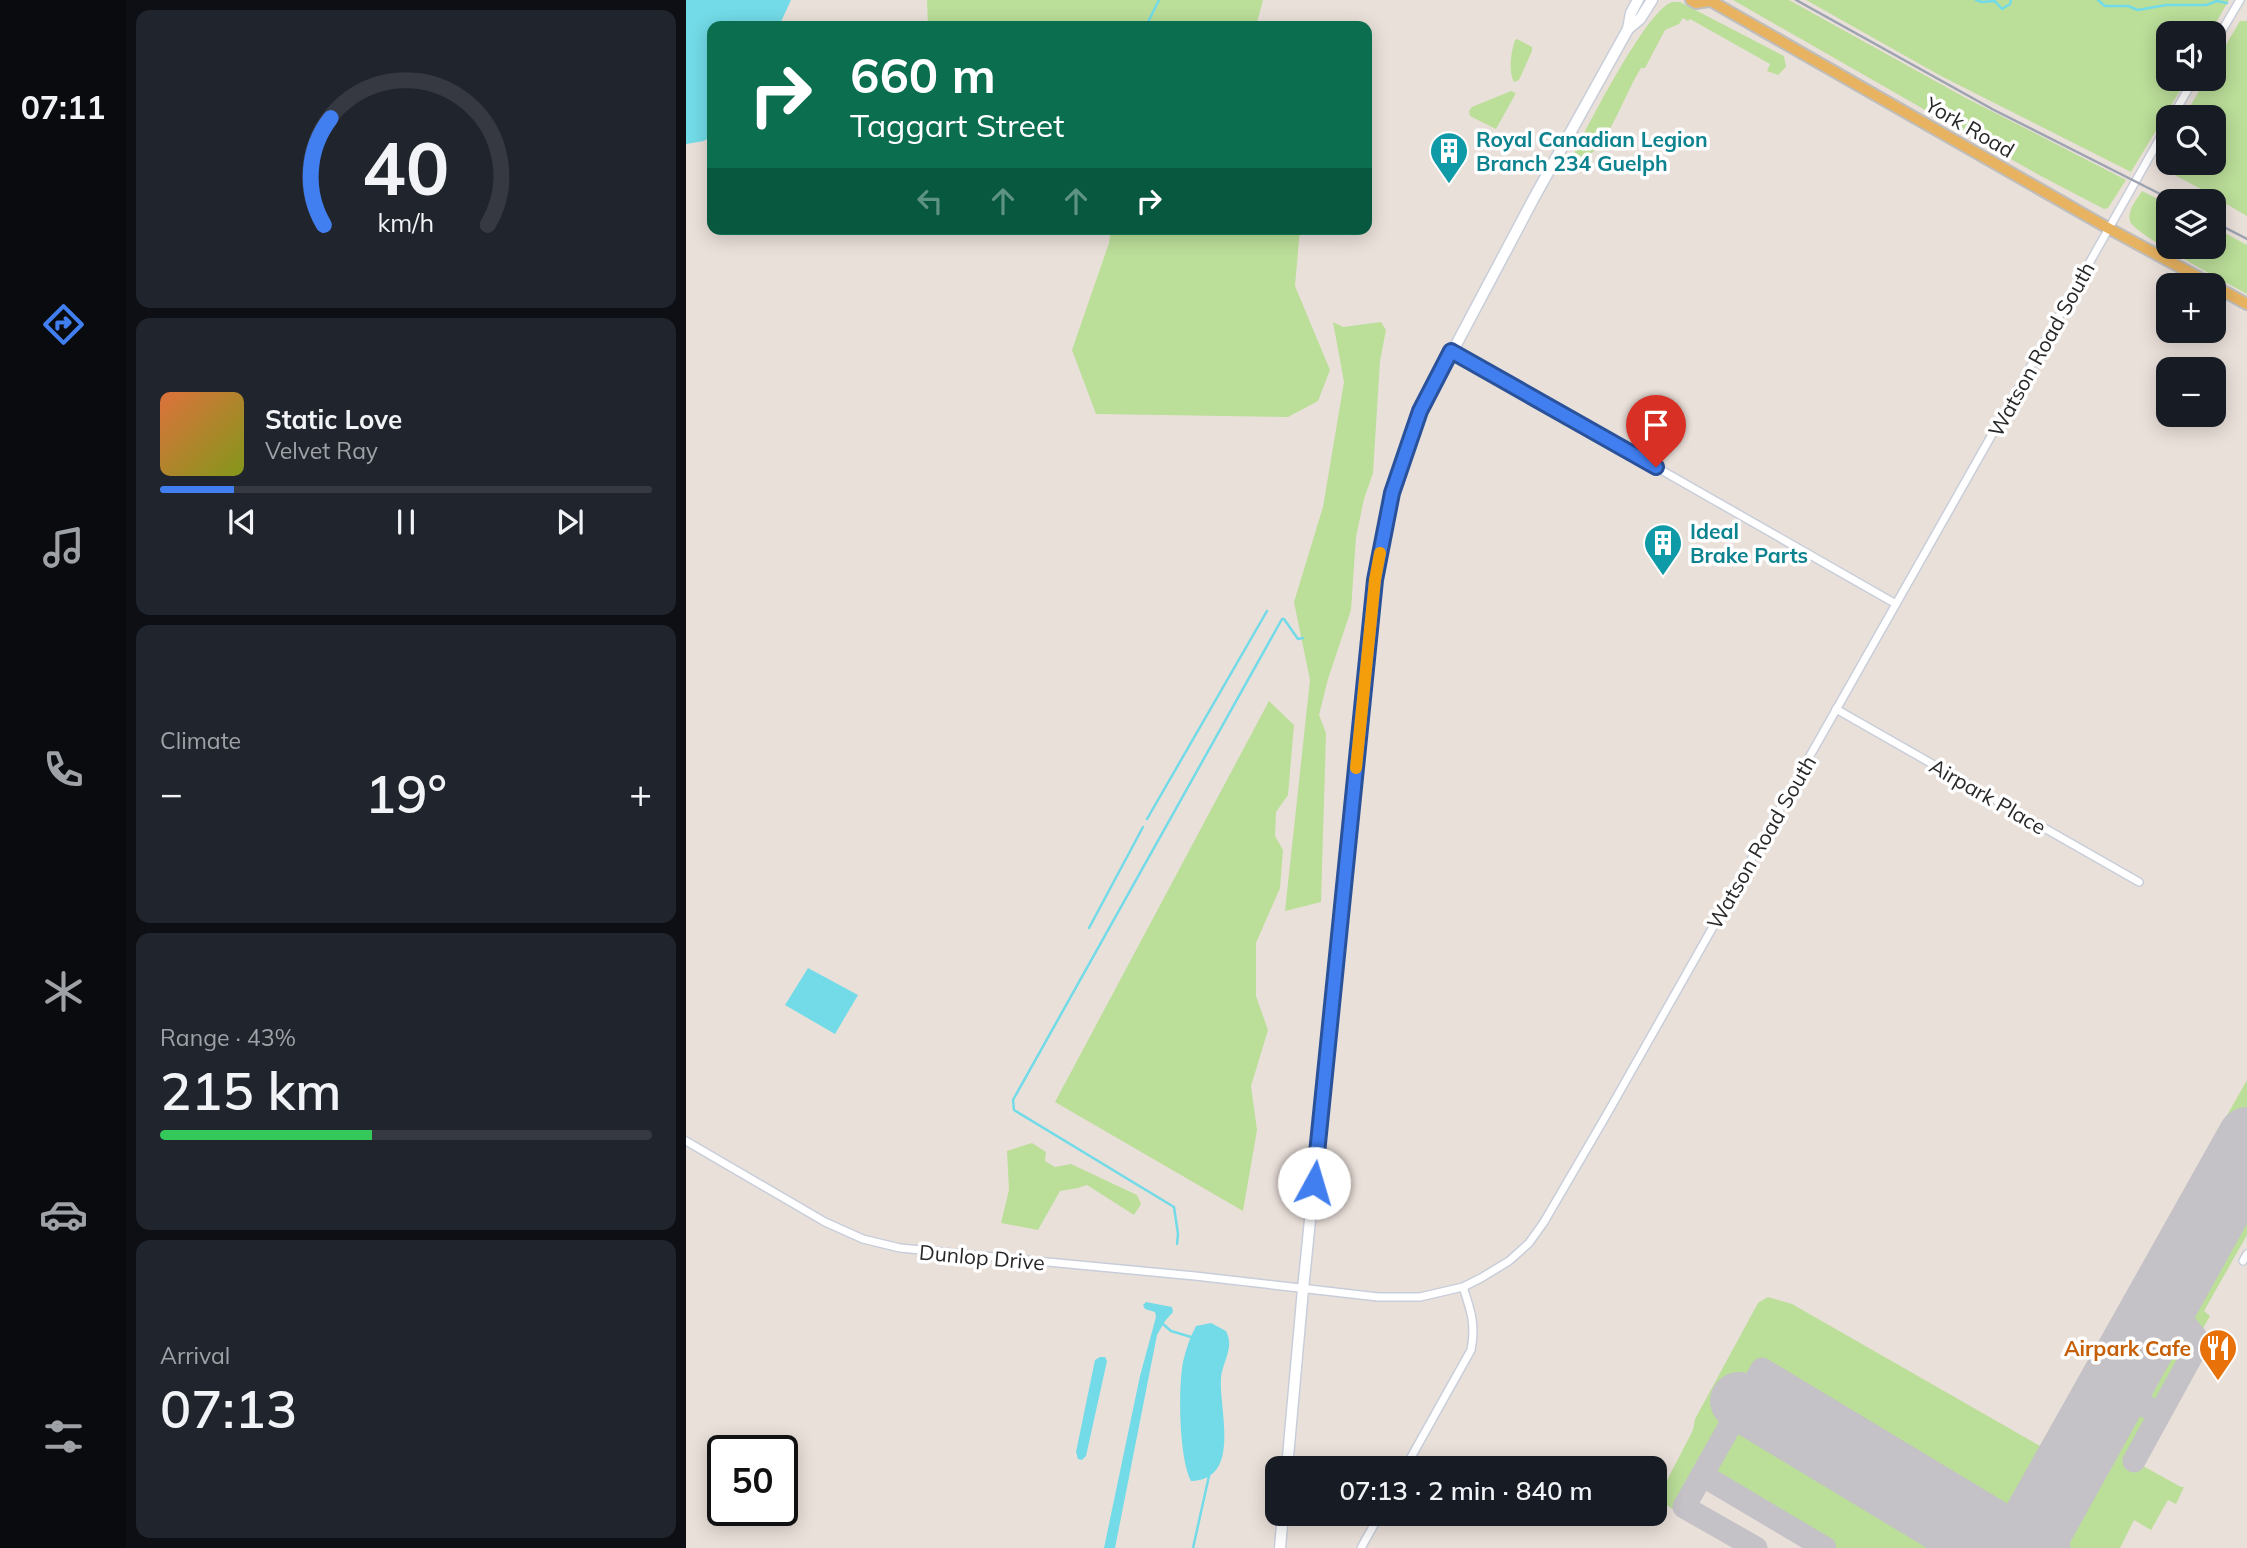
<!DOCTYPE html>
<html lang="en">
<head>
<meta charset="utf-8">
<style>
	:root { --surface:#171b24; --page:#20242c; --text:#f1f3f6; --muted:#9ea1a6; --line:#363941; --accent:#417eef }
	body { margin:0; font-family:Mulish,sans-serif; background:var(--page); color:var(--text); height:100vh; display:flex; flex-direction:column; font-size:26px; white-space:nowrap }
	* { box-sizing:border-box; margin:0 }
	p { font-size:23px; color:var(--muted) }
	.icon { flex:none; width:38px; height:38px; fill:none; stroke:currentColor; stroke-width:2; stroke-linecap:round; stroke-linejoin:round }
	.map { position:relative; flex:1; overflow:hidden }
	.side { display:flex; flex-direction:column; gap:10px; padding:10px; background:#0d0f14; width:560px }
	.side>* { flex:none }
	.top-card { position:absolute; left:21px; top:21px; width:665px; height:214px; border-radius:14px; box-shadow:0 4px 18px #0003; background:#0b6e4f; color:#fff; overflow:hidden }
	.buttons { position:absolute; left:1470px; top:21px; display:grid; gap:14px }
	.buttons a { display:grid; place-items:center; width:70px; height:70px; border-radius:14px; background:var(--surface); box-shadow:0 4px 18px #0003; font-size:35px }
	.speed { position:absolute; left:21px; top:1435px; display:flex; gap:14px; font-size:35px; font-weight:700; text-align:center }
	.speed>* { display:grid; place-content:center; width:91px; height:91px; border-radius:50%; background:var(--surface); box-shadow:0 4px 18px #0003; line-height:1 }
	.speed .limit { border:4px solid #111; border-radius:10px; background:#fff; color:#111 }
	.pin { position:absolute; display:grid; place-items:center; width:60px; height:60px; color:#fff; margin:-72px -30px; border-radius:50% 50% 50% 0; rotate:-45deg; box-shadow:0 0 7px #0007 }
	.pin .icon { rotate:45deg }
	.me { position:absolute; width:77px; margin:-38px; rotate:6deg; stroke-linejoin:round; filter:drop-shadow(0 0 5px #0008) }
	.turn { display:flex; align-items:center; gap:24px; height:147px; padding:0 28px; font-size:32px }
	.turn .icon { width:91px; height:91px; stroke-width:2.5 }
	.turn b { display:block; font-size:49px; line-height:60px }
	.lanes { display:flex; align-items:center; height:66px; padding:0 28px; background:#0003; justify-content:center; gap:35px; direction:ltr }
	.lanes .off { opacity:.35 }
	.big { font-size:52px; font-weight:600; line-height:1.1 }
	.side .tile { flex:1; display:flex; flex-direction:column; justify-content:center; gap:10px; min-width:0; padding:0 24px; border-radius:14px; background:var(--page) }
	.side .dial { align-items:center; gap:0 }
	.dial svg { height:182px; overflow:visible; fill:none; stroke:var(--line); stroke-width:7; stroke-linecap:round; text-anchor:middle }
	.dial text { fill:var(--text); stroke:none }
	.song { display:flex; align-items:center; gap:21px }
	.cover { width:84px; height:84px; border-radius:10px; background:linear-gradient(135deg,hsl(20 70% 55%),hsl(70 70% 35%)) }
	.played { height:7px; border-radius:4px; background:linear-gradient(90deg,var(--accent) 15%,var(--line) 15%) }
	.keys { display:flex; justify-content:space-around; direction:ltr }
	.heat { display:flex; justify-content:space-between; align-items:center; font-size:38px; direction:ltr }
	.charge { height:10px; border-radius:5px; background:linear-gradient(90deg,#34c759 43%,var(--line) 0) }
	.trip { position:absolute; left:579px; top:1456px; width:402px; height:70px; border-radius:14px; background:var(--surface); box-shadow:0 4px 18px #0003; font-weight:600; line-height:70px; text-align:center }
	main { display:flex; flex:1; min-height:0 }
	.tab-bar { display:flex; flex-direction:column; width:126px; justify-content:space-around; align-items:center; background:#090b0e; color:var(--muted) }
	.tab-bar .icon { width:49px; height:49px }
	.tab-bar .selected { color:var(--accent) }
	.tab-bar b { font-size:32px; color:var(--text) }
	.map>svg:first-child { display:block }
	.green { fill:#bbde99 }
	.water { fill:#72dbe7 }
	.lines { fill:none; stroke-linecap:round; stroke-linejoin:round }
	.stream { stroke:#72dbe7; stroke-width:2.5 }
	.taxiway { stroke:#c4c2c6; stroke-width:23 }
	.runway { stroke:#c4c2c6; stroke-width:58 }
	.minor-casing { stroke:#c8ced9; stroke-width:10 }
	.secondary-casing { stroke:#c8ced9; stroke-width:13 }
	.primary-casing { stroke:#bebebe; stroke-width:14 }
	.minor { stroke:#fff; stroke-width:7 }
	.secondary { stroke:#fff; stroke-width:10 }
	.primary { stroke:#e8b361; stroke-width:10 }
	.rail { stroke:#9da3b1; stroke-width:2.5 }
	.route-casing { stroke:#2a529b; stroke-width:18 }
	.route { stroke:#417eef; stroke-width:12 }
	.slow { stroke:#f59e0b; stroke-width:12 }
	.labels { text-anchor:middle; dominant-baseline:central; stroke-width:7; stroke-linejoin:round; paint-order:stroke }
	.street-label { font-size:21px; fill:#282828; stroke:#fff }
	.culture-label { font-size:21px; font-weight:bold; fill:#0d838f; stroke:#fff; text-anchor:start }
	.food-label { font-size:21px; font-weight:bold; fill:#c56008; stroke:#fff; text-anchor:end }
</style>
</head>
<body>
<main>
<nav class="tab-bar">
<b>07:11</b>
<svg class="icon selected" aria-label="directions" viewBox="0 0 24 24"><path d="M12 3l9 9-9 9-9-9zM9 14v-3h6M13 9l2 2-2 2"/></svg>
<svg class="icon" aria-label="music" viewBox="0 0 24 24"><path d="M9 18V5l10-2v13"/><circle cx="6" cy="18" r="3"/><circle cx="16" cy="16" r="3"/></svg>
<svg class="icon" aria-label="phone" viewBox="0 0 24 24"><path d="M5 4h4l2 5-3 2q2 4 5 5l2-3 5 2v4C11 20 4 13 5 4z"/></svg>
<svg class="icon" aria-label="climate" viewBox="0 0 24 24"><path d="M12 3v18M4 7l16 10M4 17L20 7"/></svg>
<svg class="icon" aria-label="car" viewBox="0 0 24 24"><path d="M5 17H2v-5l4-1 3-4h7l3 4 3 1v5h-3M9 17h6M6 11h13"/><circle cx="7" cy="17" r="2"/><circle cx="17" cy="17" r="2"/></svg>
<svg class="icon" aria-label="filters" viewBox="0 0 24 24"><path d="M4 7h16M4 17h16"/><circle cx="9" cy="7" r="2"/><circle cx="15" cy="17" r="2"/></svg>
</nav>
<section class="side">
<div class="tile dial"><svg viewBox="0 0 100 80">
<path d="M14 69A42 42 0 1 1 86 69"/>
<path d="M14 69A42 42 0 0 1 17 22" stroke="#417eef"/>
<text x="50" y="56" font-size="32" font-weight="700">40</text>
<text x="50" y="72" font-size="11">km/h</text>
</svg></div>
<div class="tile">
<div class="song"><i class="cover"></i><div><b>Static Love</b><p>Velvet Ray</p></div></div>
<div class="played"></div>
<div class="keys"><svg class="icon" aria-label="previous" viewBox="0 0 24 24"><path d="M18 5L8 12l10 7zM5 5v14"/></svg><svg class="icon" aria-label="pause" viewBox="0 0 24 24"><path d="M8 5v14M16 5v14"/></svg><svg class="icon" aria-label="next" viewBox="0 0 24 24"><path d="M6 5l10 7-10 7zM19 5v14"/></svg></div>
</div>
<div class="tile"><p>Climate</p>
<div class="heat"><a>−</a><b class="big">19°</b><a>+</a></div>
</div>
<div class="tile"><p>Range · 43%</p><b class="big">215 km</b><div class="charge"></div></div>
<div class="tile"><p>Arrival</p><b class="big">07:13</b></div>
</section>
<div class="map">
<svg width="1561" height="1548" viewBox="0 0 1561 1548">
	<rect width="100%" height="100%" fill="#eae0da"/>
	<!-- green -->
	<g class="green">
		<path d="M 241,0 L 577,0 L 570,26 L 242,26 Z"/>
		<path d="M 1047,0 L 1103,0 L 1278,97 L 1440,180 L 1422,208 L 1418,209 L 1353,175 Z"/>
		<path d="M 1120,0 L 1543,0 L 1524,33 L 1482,34 L 1477,32 L 1470,45 L 1482,53 L 1482,79 L 1501,79 L 1445,172 L 1255,76 Z"/>
		<path d="M 986,2 L 994,2 L 1098,56 L 1100,67 L 1092,75 L 1081,71 L 1084,64 L 1004,19 L 1002,21 L 997,18 L 993,24 L 979,30 L 959,68 L 955,68 C 940,92 928,129 910,149 C 906,154 901,155 896,157 L 889,153 L 889,150 C 905,121 960,11 986,2 Z"/>
		<path d="M 1554,21 L 1561,21 L 1561,216 L 1515,189 L 1470,165 L 1482,144 L 1482,163 L 1528,163 L 1528,117 L 1498,117 L 1520,79 L 1528,79 L 1528,65 Z"/>
		<path d="M 831,39 L 846,47 L 846,51 L 833,80 L 828,82 C 822,71 825,52 829,40 Z"/>
		<path d="M 825,91 L 830,93 L 810,129 L 784,116 L 783,111 L 786,107 Z"/>
		<path d="M 1456,191 L 1482,204 L 1482,247 L 1528,247 L 1528,227 L 1561,245 L 1561,294 C 1544,284 1447,234 1444,221 C 1441,210 1451,199 1456,191 Z"/>
		<path d="M 425,229 L 614,229 L 609,286 L 644,370 L 632,401 L 602,417 L 410,414 L 386,350 L 423,243 Z"/>
		<path d="M 647,322 L 657,327 L 695,322 L 700,330 L 694,361 L 687,473 L 678,499 L 670,537 L 665,610 L 642,679 L 633,715 L 640,733 L 635,902 L 599,911 L 624,680 L 608,602 L 637,507 L 658,382 Z"/>
		<path d="M 583,701 L 608,725 L 602,795 L 590,812 L 589,836 L 597,850 L 594,888 L 570,943 L 570,996 L 582,1030 L 565,1086 L 571,1130 L 557,1211 L 369,1102 Z"/>
		<path d="M 1561,1080 L 1561,1235 L 1518,1311 L 1524,1316 L 1510,1341 L 1504,1338 L 1439,1456 L 1495,1487 L 1498,1487 L 1490,1504 L 1482,1500 L 1465,1530 L 1448,1520 L 1434,1548 L 1147,1548 L 1015,1471 L 992,1512 C 979,1504 974,1504 977,1488 L 1007,1430 L 1009,1419 L 1072,1303 L 1082,1297 L 1106,1304 L 1354,1446 Z"/>
		<path d="M 346,1143 L 360,1152 L 359,1161 L 369,1167 L 385,1164 L 451,1195 L 455,1204 L 448,1215 L 401,1185 L 392,1188 L 374,1191 L 352,1230 L 315,1223 L 323,1190 L 321,1151 Z"/>
	</g>
	<!-- water -->
	<g class="water">
		<path d="M 0,0 L 105,0 L 93,26 L 26,26 L 26,135 L 18,141 L 0,144 Z"/>
		<path d="M 122,968 L 172,995 L 149,1034 L 99,1005 Z"/>
		<path d="M 460,1302 L 486,1307 L 487,1312 L 479,1321 L 471,1335 L 429,1548 L 418,1548 L 454,1376 L 470,1317 L 469,1312 L 459,1309 L 457,1305 Z"/>
		<path d="M 525,1323 L 540,1331 C 549,1348 536,1362 535,1379 C 533,1410 556,1480 505,1481 C 493,1459 492,1387 497,1362 C 500,1349 504,1337 510,1326 Z"/>
		<path d="M 414,1357 L 419,1357 L 421,1361 L 400,1456 L 396,1460 L 392,1459 L 390,1452 L 409,1360 Z"/>
	</g>
	<g class="lines">
		<!-- stream -->
		<g class="stream">
			<path d="M 1290,0 L 1296,2 L 1309,1 L 1316,9 L 1324,4 L 1325,0"/>
			<path d="M 1412,0 L 1419,6 L 1442,6 L 1452,10 L 1480,5 L 1520,5 L 1531,1 L 1541,3"/>
			<path d="M 460,26 L 473,0"/>
			<path d="M 461,819 L 581,611"/>
			<path d="M 403,928 L 457,827"/>
			<path d="M 491,1244 L 492,1234 L 488,1207 L 328,1110 L 327,1100 L 596,619 L 598,619 L 612,639 L 617,638"/>
			<path d="M 477,1324 L 485,1331 L 505,1337"/>
			<path d="M 507,1548 L 523,1476"/>
		</g>
		<!-- taxiway -->
		<g class="taxiway">
			<path d="M 1421,1384 L 1461,1407"/>
			<path d="M 1448,1461 L 1510,1348 L 1510,1337 L 1495,1319"/>
			<path d="M 1016,1475 L 1139,1548"/>
			<path d="M 1369,1546 L 1561,1200"/>
			<path d="M 1070,1548 L 998,1507 L 1076,1369 L 1373,1548"/>
		</g>
		<!-- runway -->
		<g class="runway">
			<path d="M 1053,1401 L 1297,1548"/>
			<path d="M 1338,1533 L 1561,1136"/>
		</g>
		<defs>
			<g id="minor">
				<path d="M 1528,44 L 1554,0"/>
				<path d="M 1486,117 L 1508,79"/>
				<path d="M 765,350 L 1210,604"/>
				<path d="M 1150,709 L 1453,882"/>
				<path d="M 0,1141 L 139,1222 L 177,1239 L 214,1248 L 509,1276 L 692,1297 L 734,1297 L 777,1287 L 795,1278 L 823,1261 L 843,1243 L 858,1222 L 921,1114 L 1482,124"/>
				<path d="M 1557,1261 L 1561,1254"/>
				<path d="M 719,1468 L 785,1350 C 790,1325 785,1311 777,1287"/>
				<path d="M 675,1548 L 694,1514"/>
			</g>
			<g id="secondary">
				<path d="M 942,29 L 954,19 L 966,0"/>
				<path d="M 601,1468 L 617,1289 L 689,580 L 706,493 L 735,411 L 849,196 L 942,29 L 945,13 L 952,0"/>
				<path d="M 594,1548 L 597,1514"/>
			</g>
			<g id="primary">
				<path d="M 1005,0 L 1010,3 L 1023,1"/>
				<path d="M 1023,0 L 1422,228 L 1527,285"/>
				<path d="M 1528,286 L 1561,304"/>
			</g>
		</defs>
		<!-- minor casing -->
		<use href="#minor" class="minor-casing"/>
		<!-- secondary casing -->
		<use href="#secondary" class="secondary-casing"/>
		<!-- primary casing -->
		<use href="#primary" class="primary-casing"/>
		<!-- minor -->
		<use href="#minor" class="minor"/>
		<!-- secondary -->
		<use href="#secondary" class="secondary"/>
		<!-- primary -->
		<use href="#primary" class="primary"/>
		<!-- rail -->
		<g class="rail">
			<path d="M 1110,0 L 1308,110 L 1488,201"/>
			<path d="M 1528,222 L 1561,239"/>
		</g>
	</g>
	<g class="lines">
		<defs>
			<path id="route" d="M 628,1183 L 689,580 L 706,493 L 734,411 L 765,351 L 970,467"/>
		</defs>
		<!-- route casing -->
		<use href="#route" class="route-casing"/>
		<!-- route -->
		<use href="#route" class="route"/>
		<!-- slow -->
		<path class="slow" d="M 670,768 L 689,580 L 694,553"/>
	</g>
	<!-- icons -->
	<defs>
		<symbol id="building-pin" viewBox="-11 -11 22 30"><path d="M0 17L-7.5 6A9.5 9.5 0 1 1 7.5 6Z" fill="#0f9aa8" stroke="#fff"/><path d="M-4-6H4V6H1V3H-1V6H-4ZM-2.5-4.3h1.7v1.8h-1.7ZM.8-4.3h1.7v1.8H.8ZM-2.5-1h1.7V.8h-1.7ZM.8-1h1.7V.8H.8Z" fill="#fff"/></symbol>
		<symbol id="restaurant-pin" viewBox="-11 -11 22 30"><path d="M0 17L-7.5 6A9.5 9.5 0 1 1 7.5 6Z" fill="#e8710a" stroke="#fff"/><path d="M-5-6h1v4h1v-4h1v4h1v-4h1v5L-1.5 .5V6h-2V.5L-5-1ZM5-6V6H3V1.5H1.5Q1.5-4 5-6Z" fill="#fff"/></symbol>
	</defs>
	<g fill-rule="evenodd">
		<use href="#building-pin" x="741" y="129" width="44" height="60"/>
		<use href="#building-pin" x="955" y="521" width="44" height="60"/>
		<use href="#restaurant-pin" x="1510" y="1326" width="44" height="60"/>
	</g>
	<g class="labels">
		<!-- street labels -->
		<g class="street-label">
			<text transform="translate(1284 127) rotate(30)">York Road</text>
			<text transform="translate(1355 349) rotate(-61)">Watson Road South</text>
			<text transform="translate(1302 796) rotate(30)">Airpark Place</text>
			<text transform="translate(1075 842) rotate(-60)">Watson Road South</text>
			<text transform="translate(296 1257) rotate(5)">Dunlop Drive</text>
		</g>
		<!-- culture labels -->
		<g class="culture-label">
			<text x="790" y="139">Royal Canadian Legion<tspan x="790" dy="24">Branch 234 Guelph</tspan></text>
			<text x="1004" y="531">Ideal<tspan x="1004" dy="24">Brake Parts</tspan></text>
		</g>
		<!-- food labels -->
		<g class="food-label">
			<text x="1505" y="1348">Airpark Cafe</text>
		</g>
	</g>
</svg>
<div class="buttons">
<a><svg class="icon" aria-label="sound" viewBox="0 0 24 24"><path d="M4 9h4l5-4v14l-5-4H4zM17 9q2 3 0 6"/></svg></a>
<a><svg class="icon" aria-label="search" viewBox="0 0 24 24"><circle cx="10" cy="10" r="6"/><path d="M15 15l6 6"/></svg></a>
<a><svg class="icon" aria-label="layers" viewBox="0 0 24 24"><path d="M12 4l9 5-9 5-9-5zM3 14l9 5 9-5"/></svg></a>
<a>+</a>
<a>−</a>
</div>
<div class="speed"><div class="limit">50</div></div>
<div class="pin" style="left:970px;top:467px;background:#d93025"><svg class="icon" aria-label="arrive" viewBox="0 0 24 24"><path d="M6 21V4h12l-3 4 3 4H6"/></svg></div>
<svg class="me" style="left:628px;top:1183px" viewBox="-20 -20 40 40"><circle r="19" fill="#fff"/><path d="M0-13L10 11 0 6-10 11z" fill="#417eef"/></svg>
<div class="trip">07:13 · 2 min · 840 m</div>
<div class="top-card">
<div class="turn"><svg class="icon" aria-label="right" viewBox="0 0 24 24"><path d="M7 20v-9h11M14 6l5 5-5 5"/></svg><div><b>660 m</b>Taggart Street</div></div>
<div class="lanes"><svg class="icon off" aria-label="left" viewBox="0 0 24 24"><path d="M17 20v-9H6M10 6l-5 5 5 5"/></svg><svg class="icon off" aria-label="ahead" viewBox="0 0 24 24"><path d="M12 20V5M6 11l6-6 6 6"/></svg><svg class="icon off" aria-label="ahead" viewBox="0 0 24 24"><path d="M12 20V5M6 11l6-6 6 6"/></svg><svg class="icon" aria-label="right" viewBox="0 0 24 24"><path d="M7 20v-9h11M14 6l5 5-5 5"/></svg></div>
</div>
</div>
</main>
</body>
</html>
